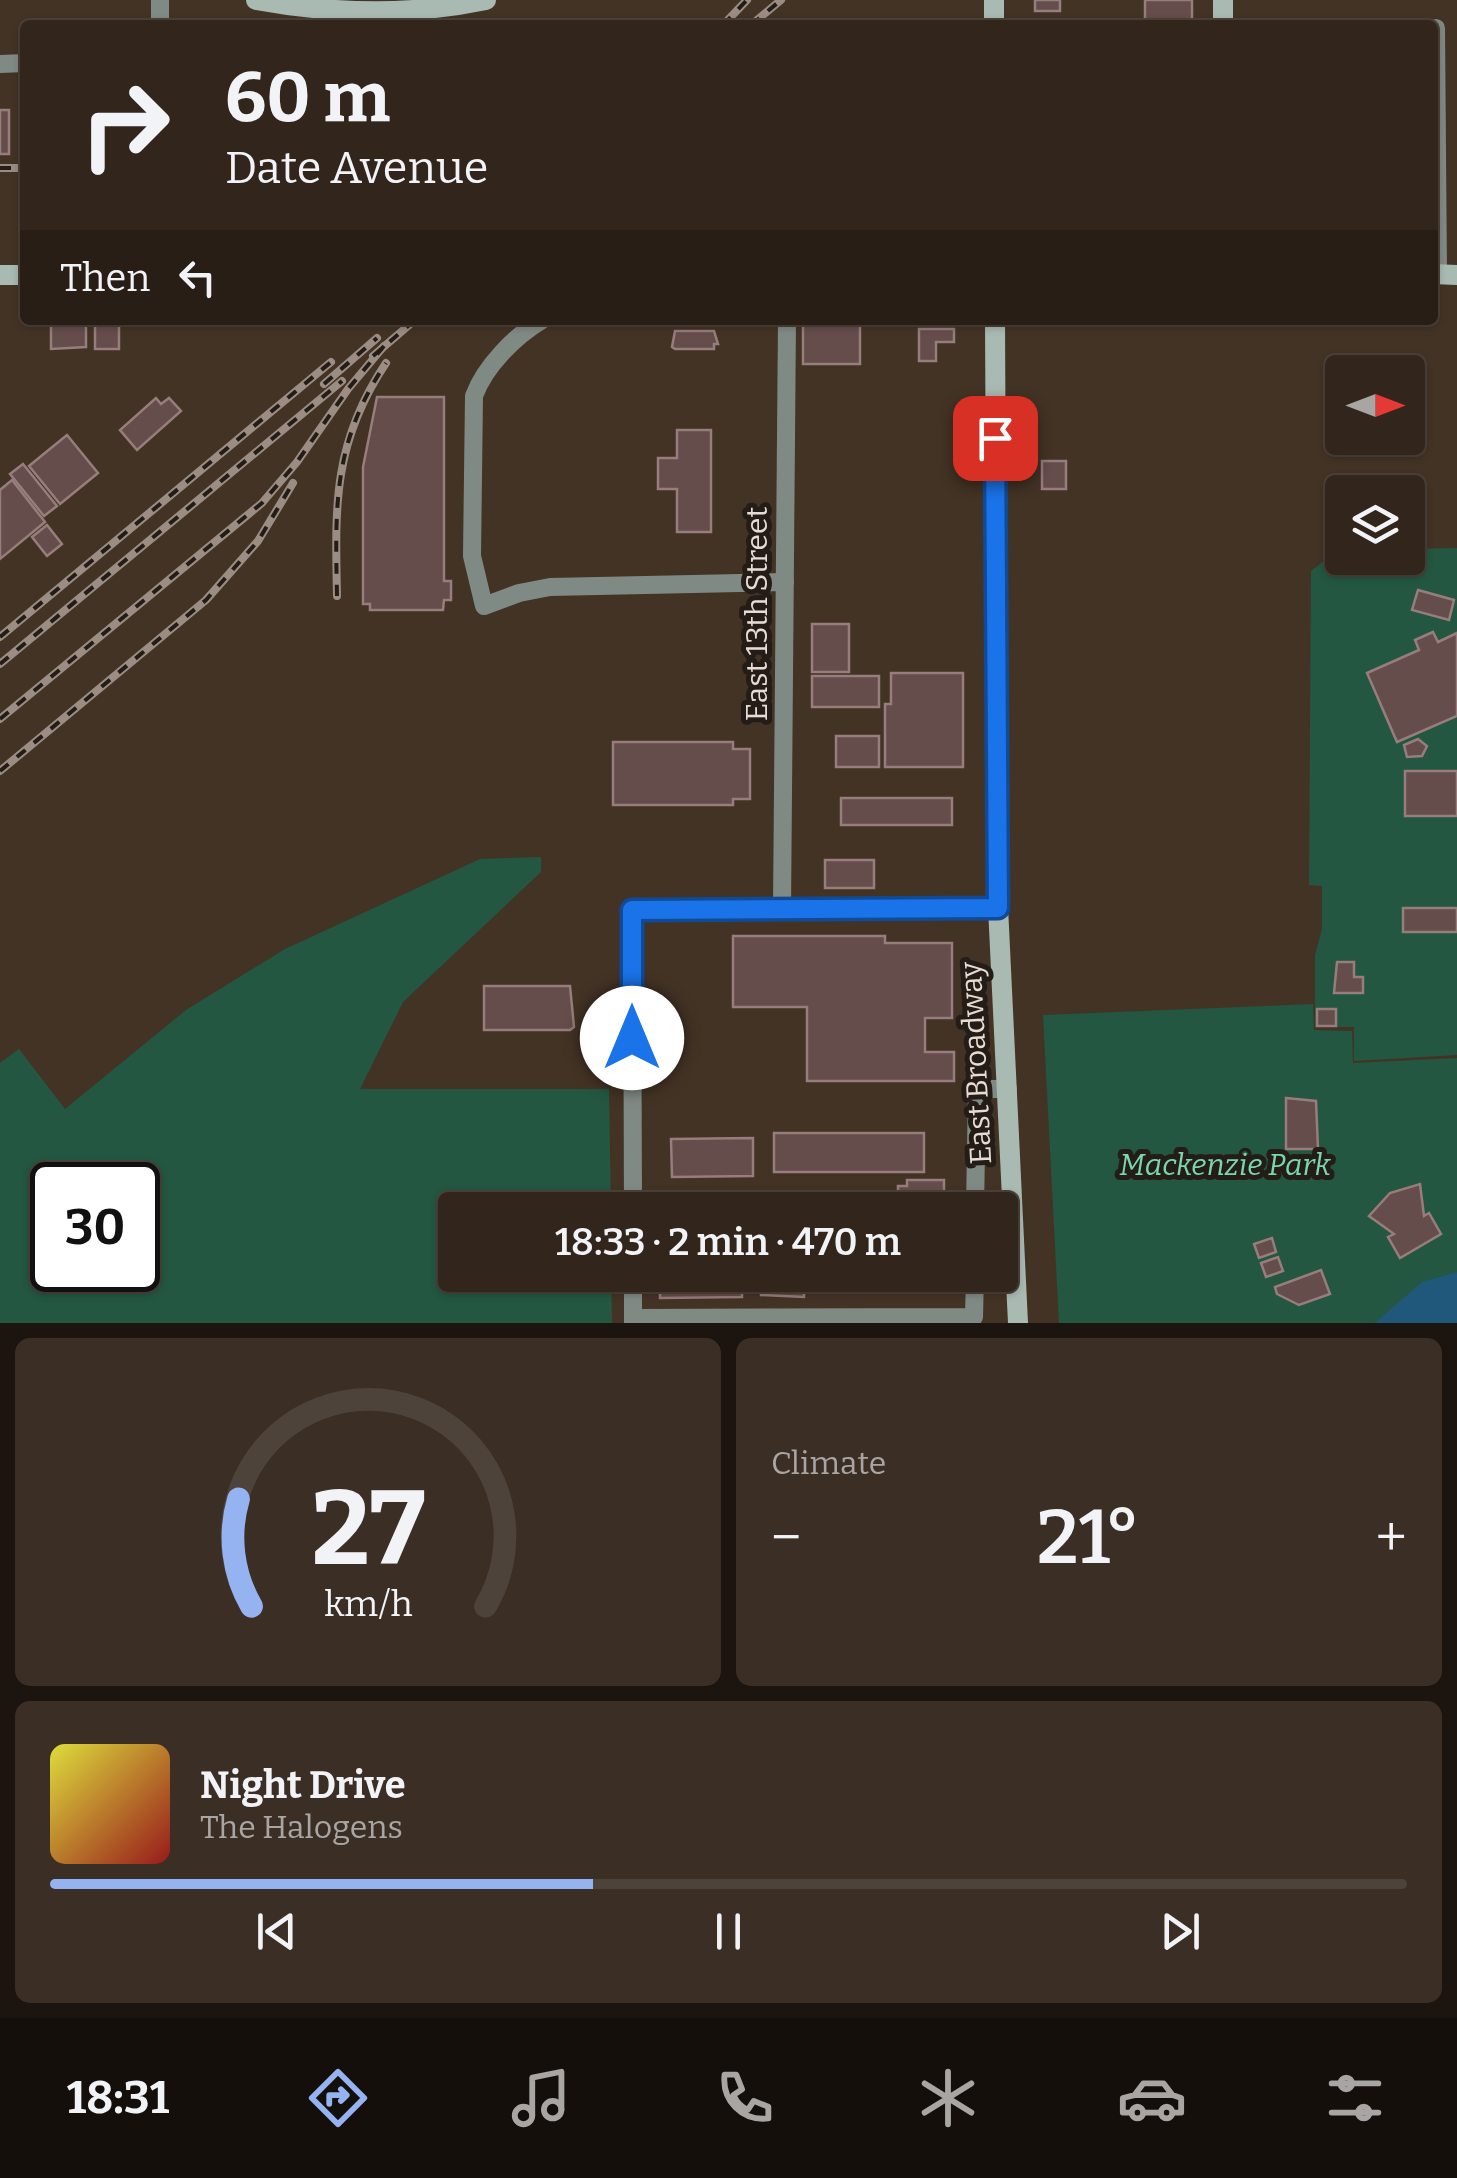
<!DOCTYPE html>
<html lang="en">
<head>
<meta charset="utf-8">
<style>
	:root { --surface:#32261c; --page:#3a2e25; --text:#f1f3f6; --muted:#a8a5a3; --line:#4d433b; --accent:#95b2f1 }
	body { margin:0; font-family:Bitter,serif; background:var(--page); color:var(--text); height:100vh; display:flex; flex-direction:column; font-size:38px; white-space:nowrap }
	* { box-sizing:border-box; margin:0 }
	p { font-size:32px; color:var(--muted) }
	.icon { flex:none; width:55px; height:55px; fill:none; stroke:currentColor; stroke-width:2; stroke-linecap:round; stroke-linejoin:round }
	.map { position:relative; height:1323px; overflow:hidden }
	.sheet { display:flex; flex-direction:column; gap:15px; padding:15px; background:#1c150f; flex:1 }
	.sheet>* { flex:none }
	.guide { position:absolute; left:20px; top:20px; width:1418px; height:305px; border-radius:10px; box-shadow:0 2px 8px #0004,0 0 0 2px var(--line); background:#32261c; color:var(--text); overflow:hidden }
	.needle { width:65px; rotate:90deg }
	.buttons { position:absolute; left:1325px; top:355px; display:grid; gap:20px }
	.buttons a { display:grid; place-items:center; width:100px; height:100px; border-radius:10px; background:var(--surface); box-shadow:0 2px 8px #0004,0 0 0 2px var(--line); font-size:50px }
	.speed { position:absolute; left:30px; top:1162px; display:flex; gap:20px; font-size:50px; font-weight:700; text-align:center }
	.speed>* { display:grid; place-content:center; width:130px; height:130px; border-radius:50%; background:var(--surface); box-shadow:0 2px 8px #0004,0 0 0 2px var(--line); line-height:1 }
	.speed .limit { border:5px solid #111; border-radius:15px; background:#fff; color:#111 }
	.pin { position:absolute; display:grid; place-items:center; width:85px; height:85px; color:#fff; margin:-42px; border-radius:20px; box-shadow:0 5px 15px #0006 }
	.me { position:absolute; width:110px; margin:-55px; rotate:0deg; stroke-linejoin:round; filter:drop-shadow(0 0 8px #0008) }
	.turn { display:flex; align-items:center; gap:35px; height:210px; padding:0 40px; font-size:45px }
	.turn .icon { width:130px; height:130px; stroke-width:2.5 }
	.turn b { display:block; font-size:70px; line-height:85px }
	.then { display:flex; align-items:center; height:95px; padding:0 40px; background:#0003; gap:20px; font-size:38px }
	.big { font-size:75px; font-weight:600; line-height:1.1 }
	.sheet .widget { flex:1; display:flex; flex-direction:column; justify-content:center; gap:15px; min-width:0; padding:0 35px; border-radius:15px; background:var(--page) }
	.sheet .dial { align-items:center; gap:0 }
	.dial svg { height:260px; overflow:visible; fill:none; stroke:var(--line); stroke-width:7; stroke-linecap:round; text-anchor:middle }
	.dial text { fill:var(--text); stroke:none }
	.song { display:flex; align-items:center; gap:30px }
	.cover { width:120px; height:120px; border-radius:15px; background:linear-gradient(135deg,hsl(60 70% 55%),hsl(0 70% 35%)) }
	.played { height:10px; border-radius:5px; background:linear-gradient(90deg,var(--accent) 40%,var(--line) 40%) }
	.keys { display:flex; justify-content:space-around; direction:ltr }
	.heat { display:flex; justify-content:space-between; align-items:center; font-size:55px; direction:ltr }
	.sheet .tiles { flex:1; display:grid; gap:15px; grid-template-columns:1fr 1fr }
	.widget:last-child { grid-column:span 2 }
	.trip { position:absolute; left:438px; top:1192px; width:580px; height:100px; border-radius:10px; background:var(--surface); box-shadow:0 2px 8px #0004,0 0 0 2px var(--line); font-weight:600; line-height:100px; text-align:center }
	.dock { display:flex; height:160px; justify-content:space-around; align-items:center; background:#140f0b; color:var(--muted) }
	.dock .icon { width:70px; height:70px }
	.dock .selected { color:var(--accent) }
	.dock b { font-size:45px; color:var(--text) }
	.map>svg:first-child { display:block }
	.green { fill:#235741; fill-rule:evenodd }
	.water { fill:#1f587b }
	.building { fill:#654d4c; stroke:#977d7c; stroke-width:2.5 }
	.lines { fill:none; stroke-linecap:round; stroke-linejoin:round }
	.minor { stroke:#808a85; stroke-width:18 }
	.secondary { stroke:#a9bab2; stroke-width:20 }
	.rail-casing { stroke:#9b8d83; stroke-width:8 }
	.rail { stroke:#241c16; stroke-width:4; stroke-dasharray:11; stroke-linecap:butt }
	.route-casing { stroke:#114b97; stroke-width:25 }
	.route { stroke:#1a73e8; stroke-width:18 }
	.labels { text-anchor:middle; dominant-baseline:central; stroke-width:10; stroke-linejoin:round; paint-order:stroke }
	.street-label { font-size:30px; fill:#e7dcd4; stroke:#241c16 }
	.park-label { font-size:30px; font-style:italic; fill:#78d7ac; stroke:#241c16 }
</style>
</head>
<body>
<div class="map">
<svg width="1457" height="1323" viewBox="0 0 1457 1323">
	<rect width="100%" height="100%" fill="#433325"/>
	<!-- green -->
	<g class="green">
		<path d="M 1457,548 L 1457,1055 L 1354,1061 L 1354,1027 L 1315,1027 L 1315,955 L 1322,929 L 1322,886 L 1309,885 L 1311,571 L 1339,549 L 1342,549 L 1342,558 L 1408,558 L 1408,549 Z"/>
		<path d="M 541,857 L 541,872 L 403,1002 L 360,1089 L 609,1089 L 611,1210 L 455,1210 L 455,1275 L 611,1275 L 612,1323 L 0,1323 L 0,1063 L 19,1049 L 65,1109 L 186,1010 L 285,949 L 480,859 ZM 52,1185 L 138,1185 L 138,1270 L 52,1270 Z"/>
		<path d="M 1313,1004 L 1314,1030 L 1352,1031 L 1353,1063 L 1457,1058 L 1457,1323 L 1059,1323 L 1043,1015 Z"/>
	</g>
	<!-- water -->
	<path class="water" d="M 1457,1272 L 1457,1323 L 1375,1323 L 1422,1282 Z"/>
	<!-- building -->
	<g class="building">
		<rect x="1035" y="0" width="25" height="11"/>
		<rect x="1145" y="0" width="47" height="25"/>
		<rect x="0" y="110" width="9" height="44"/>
		<path d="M 51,320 L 86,320 L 86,347 L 51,349 Z"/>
		<rect x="803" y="320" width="57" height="44"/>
		<rect x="95" y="321" width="24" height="28"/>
		<path d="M 919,329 L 954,329 L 954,342 L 936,342 L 936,361 L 919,361 Z"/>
		<path d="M 675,331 L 714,331 L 718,344 L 714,344 L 714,349 L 675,349 L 672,347 Z"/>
		<path d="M 377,397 L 444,397 L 444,581 L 451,581 L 451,600 L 444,600 L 443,610 L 370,610 L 370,604 L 363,604 L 363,467 Z"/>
		<path d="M 156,398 L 161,404 L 169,398 L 181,411 L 137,450 L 120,430 Z"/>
		<path d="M 677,430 L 711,430 L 711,532 L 677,532 L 677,489 L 658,489 L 658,458 L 677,458 Z"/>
		<path d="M 67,435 L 98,473 L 60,504 L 29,466 Z"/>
		<rect x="1042" y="461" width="24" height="28"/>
		<path d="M 23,464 L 57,506 L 44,516 L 10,474 Z"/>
		<path d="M 12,480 L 45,522 L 0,559 L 0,490 Z"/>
		<path d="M 47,525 L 62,544 L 47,556 L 32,537 Z"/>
		<path d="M 1418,590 L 1454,600 L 1449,620 L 1412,610 Z"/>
		<rect x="812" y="624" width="37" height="48"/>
		<path d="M 1433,632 L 1438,642 L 1457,633 L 1457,716 L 1397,742 L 1367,673 L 1419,650 L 1415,640 Z"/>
		<path d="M 891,673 L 963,673 L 963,767 L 885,767 L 885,704 L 891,704 Z"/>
		<rect x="812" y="676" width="67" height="31"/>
		<rect x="836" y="736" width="43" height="31"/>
		<path d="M 1418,739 L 1427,746 L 1422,756 L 1407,757 L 1404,745 Z"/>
		<path d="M 613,742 L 733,742 L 733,749 L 750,749 L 750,799 L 733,799 L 733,805 L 613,805 Z"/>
		<rect x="1405" y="771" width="52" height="45"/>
		<rect x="841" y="798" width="111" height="27"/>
		<rect x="825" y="860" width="49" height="28"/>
		<rect x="1403" y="908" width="54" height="24"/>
		<path d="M 733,936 L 885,936 L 885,943 L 952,943 L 952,1018 L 925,1018 L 925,1052 L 954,1052 L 954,1081 L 807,1081 L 807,1007 L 733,1007 Z"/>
		<path d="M 1337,962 L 1354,962 L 1354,977 L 1363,977 L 1363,993 L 1334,993 Z"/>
		<path d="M 484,986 L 570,986 L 574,1027 L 570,1030 L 484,1030 Z"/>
		<rect x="1317" y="1009" width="19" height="17"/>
		<path d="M 1286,1098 L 1316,1101 L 1318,1149 L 1286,1149 Z"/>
		<rect x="774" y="1133" width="150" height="39"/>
		<path d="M 753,1138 L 753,1176 L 672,1177 L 671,1139 Z"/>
		<path d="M 907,1180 L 944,1180 L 944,1206 L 907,1206 L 907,1201 L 898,1201 L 898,1186 L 907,1186 Z"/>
		<path d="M 1420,1184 L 1424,1216 L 1429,1213 L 1441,1234 L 1400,1258 L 1388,1237 L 1394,1234 L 1369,1216 L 1390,1193 Z"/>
		<path d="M 1272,1238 L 1276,1252 L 1259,1258 L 1254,1244 Z"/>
		<path d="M 1278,1257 L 1283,1271 L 1266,1277 L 1261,1263 Z"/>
		<path d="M 1321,1270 L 1330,1294 L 1299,1305 L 1277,1294 L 1275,1287 Z"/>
		<path d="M 660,1275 L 742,1275 L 742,1297 L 660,1298 Z"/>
		<path d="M 761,1275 L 804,1275 L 804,1297 L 761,1295 Z"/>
		<rect x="848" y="1275" width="21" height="15"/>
		<path d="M 914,1275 L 945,1275 L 945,1287 L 919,1287 L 919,1278 Z"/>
	</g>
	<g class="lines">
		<!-- minor -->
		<g class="minor">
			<path d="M 160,25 L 160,0"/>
			<path d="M 1436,28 L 1438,274"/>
			<path d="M 0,64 L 25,63"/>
			<path d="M 542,320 C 515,336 485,366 474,396 L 472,556 L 484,606 L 519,593 L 550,587 L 785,582"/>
			<path d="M 782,909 L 787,320"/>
			<path d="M 633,1210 L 632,910 L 998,907"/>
			<path d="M 975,1210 L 977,1089 L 1008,1089"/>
			<path d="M 633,1275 L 633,1323"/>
			<path d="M 633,1318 L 974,1317 L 975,1275"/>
		</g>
		<!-- secondary -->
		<g class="secondary">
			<path d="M 256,0 C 332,14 410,16 486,0"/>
			<path d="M 994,25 L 994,0"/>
			<path d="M 1223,25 L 1223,0"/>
			<path d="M 1432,274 L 1457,275"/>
			<path d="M 0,275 L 25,275"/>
			<path d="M 995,320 L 998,907 L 1018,1323"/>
		</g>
		<defs>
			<g id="rail">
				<path d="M 723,25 L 747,0"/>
				<path d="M 751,25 L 781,0"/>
				<path d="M 0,168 L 25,168"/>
				<path d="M 373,356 L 415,320"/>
				<path d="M 324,384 L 377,338"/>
				<path d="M 337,596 C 335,505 333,442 386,363"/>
				<path d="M 0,637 L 331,362"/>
				<path d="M 0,664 L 342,381"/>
				<path d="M 0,719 L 262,503 L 297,462 L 348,389 L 384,346"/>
				<path d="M 0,771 L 206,600 L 258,541 L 293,483"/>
			</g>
		</defs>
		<!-- rail casing -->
		<use href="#rail" class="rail-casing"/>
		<!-- rail -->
		<use href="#rail" class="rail"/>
	</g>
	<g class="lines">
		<defs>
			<path id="route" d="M 632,1038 L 632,910 L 998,908 L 995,438"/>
		</defs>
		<!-- route casing -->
		<use href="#route" class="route-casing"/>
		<!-- route -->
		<use href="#route" class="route"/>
	</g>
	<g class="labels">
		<!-- street labels -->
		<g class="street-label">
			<text transform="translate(757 614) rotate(-90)">East 13th Street</text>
			<text transform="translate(976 1063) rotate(-93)">East Broadway</text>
		</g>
		<!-- park labels -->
		<g class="park-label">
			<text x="1225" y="1165">Mackenzie Park</text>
		</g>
	</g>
</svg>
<div class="buttons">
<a><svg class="needle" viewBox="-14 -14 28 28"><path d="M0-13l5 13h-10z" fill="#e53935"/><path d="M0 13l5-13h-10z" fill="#a8a5a3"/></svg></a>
<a><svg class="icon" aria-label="layers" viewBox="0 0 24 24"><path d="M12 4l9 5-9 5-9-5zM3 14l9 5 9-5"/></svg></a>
</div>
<div class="speed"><div class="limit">30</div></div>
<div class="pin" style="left:995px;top:438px;background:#d93025"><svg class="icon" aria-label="arrive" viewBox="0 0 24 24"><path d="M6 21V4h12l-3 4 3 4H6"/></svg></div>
<svg class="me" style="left:632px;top:1038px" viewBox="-20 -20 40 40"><circle r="19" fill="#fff"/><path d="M0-13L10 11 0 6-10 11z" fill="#1a73e8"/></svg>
<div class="trip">18:33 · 2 min · 470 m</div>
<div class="guide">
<div class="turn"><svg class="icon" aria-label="right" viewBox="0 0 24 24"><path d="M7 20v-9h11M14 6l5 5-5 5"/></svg><div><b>60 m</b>Date Avenue</div></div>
<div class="then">Then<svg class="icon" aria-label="left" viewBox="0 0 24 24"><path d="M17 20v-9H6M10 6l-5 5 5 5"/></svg></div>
</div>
</div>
<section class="sheet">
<div class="tiles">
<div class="widget dial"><svg viewBox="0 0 100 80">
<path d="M14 69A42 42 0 1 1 86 69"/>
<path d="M14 69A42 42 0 0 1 10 36" stroke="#95b2f1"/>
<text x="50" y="56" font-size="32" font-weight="700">27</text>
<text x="50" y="72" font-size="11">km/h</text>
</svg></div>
<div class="widget"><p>Climate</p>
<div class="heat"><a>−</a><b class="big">21°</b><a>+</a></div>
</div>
<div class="widget">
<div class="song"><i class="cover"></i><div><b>Night Drive</b><p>The Halogens</p></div></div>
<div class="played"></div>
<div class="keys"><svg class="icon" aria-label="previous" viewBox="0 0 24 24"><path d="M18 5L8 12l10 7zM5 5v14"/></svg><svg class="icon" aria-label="pause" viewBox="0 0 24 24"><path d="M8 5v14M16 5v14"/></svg><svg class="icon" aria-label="next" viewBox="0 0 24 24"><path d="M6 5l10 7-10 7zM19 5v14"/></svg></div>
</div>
</div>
</section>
<nav class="dock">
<b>18:31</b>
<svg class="icon selected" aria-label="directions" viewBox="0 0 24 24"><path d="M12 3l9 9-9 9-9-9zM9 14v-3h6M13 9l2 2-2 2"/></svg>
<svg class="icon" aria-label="music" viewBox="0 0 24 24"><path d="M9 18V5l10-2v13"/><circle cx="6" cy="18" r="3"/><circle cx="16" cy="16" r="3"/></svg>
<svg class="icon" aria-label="phone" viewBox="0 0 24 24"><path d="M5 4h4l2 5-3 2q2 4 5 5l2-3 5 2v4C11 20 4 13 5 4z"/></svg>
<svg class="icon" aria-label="climate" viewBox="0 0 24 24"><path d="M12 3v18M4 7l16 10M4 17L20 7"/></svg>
<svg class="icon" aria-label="car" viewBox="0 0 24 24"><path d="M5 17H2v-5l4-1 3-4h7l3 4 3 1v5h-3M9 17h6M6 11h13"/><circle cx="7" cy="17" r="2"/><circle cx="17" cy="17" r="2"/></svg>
<svg class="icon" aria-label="filters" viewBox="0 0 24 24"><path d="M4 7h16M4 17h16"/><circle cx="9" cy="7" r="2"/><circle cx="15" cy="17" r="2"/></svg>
</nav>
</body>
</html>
